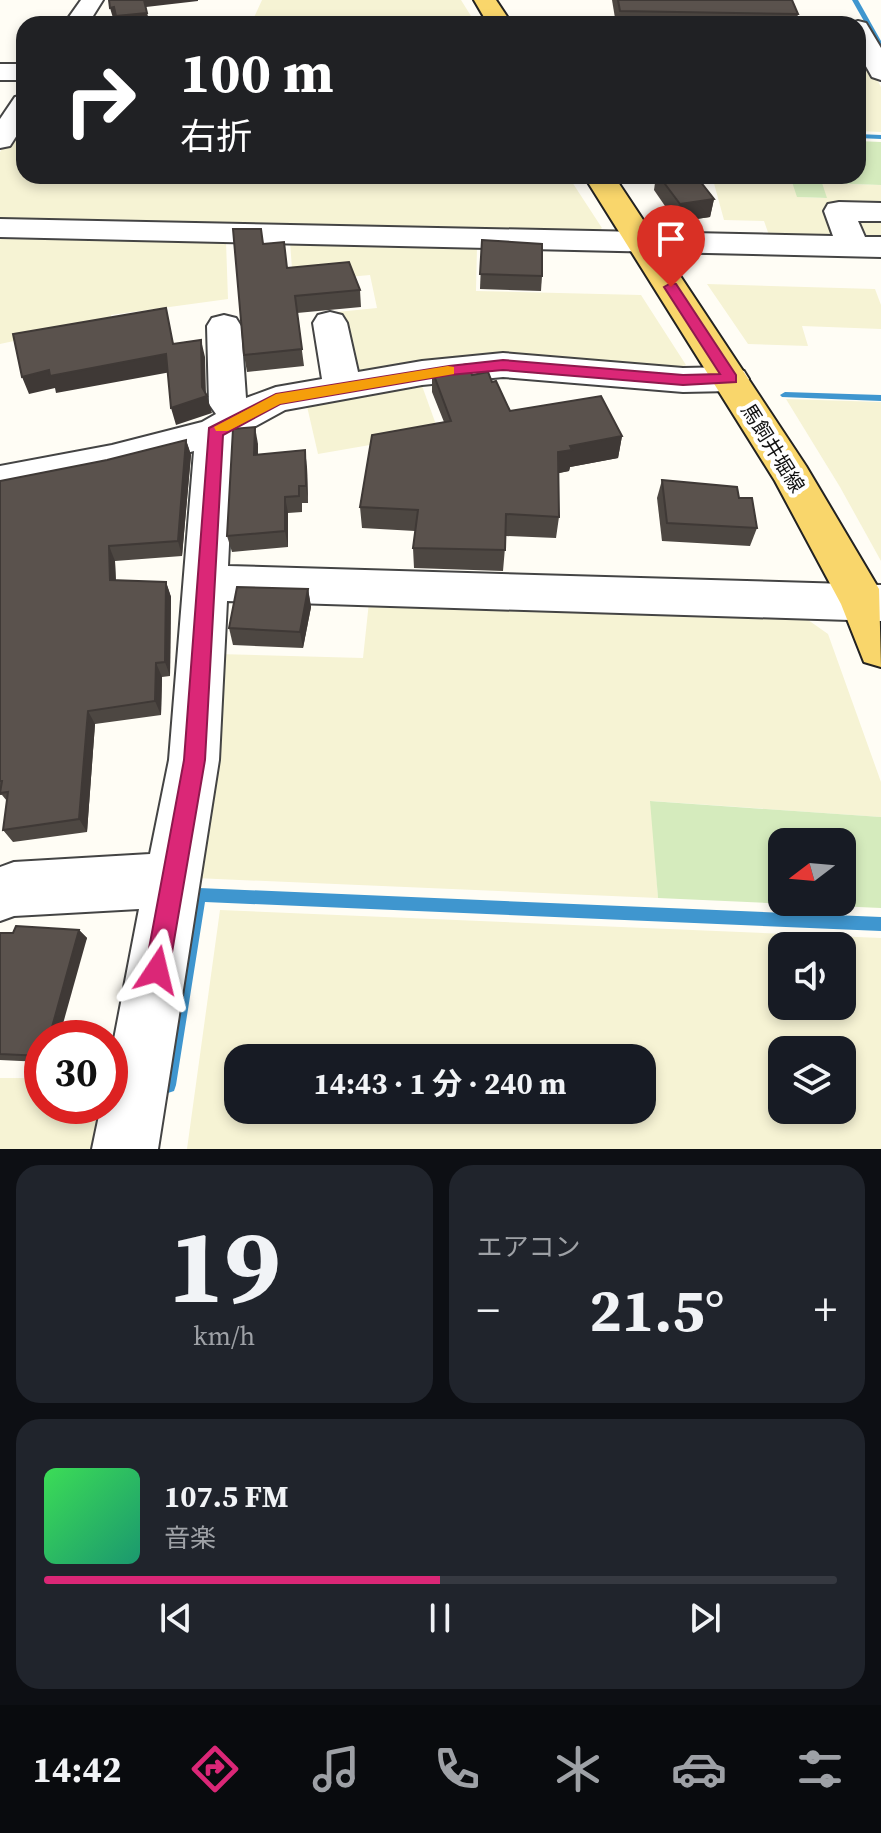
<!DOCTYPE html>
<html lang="ja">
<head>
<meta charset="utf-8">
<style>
	:root { --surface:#171b24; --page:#20242c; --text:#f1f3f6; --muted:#9ea1a6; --line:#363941; --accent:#db2777 }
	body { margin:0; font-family:"Source Serif 4","Noto Sans JP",serif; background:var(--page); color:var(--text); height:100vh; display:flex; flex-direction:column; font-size:30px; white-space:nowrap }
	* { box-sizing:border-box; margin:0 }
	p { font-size:26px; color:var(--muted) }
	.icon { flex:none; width:44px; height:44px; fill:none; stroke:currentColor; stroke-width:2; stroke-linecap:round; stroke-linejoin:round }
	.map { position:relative; height:1149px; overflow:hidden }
	.details { display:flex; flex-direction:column; gap:16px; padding:16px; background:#0d0f14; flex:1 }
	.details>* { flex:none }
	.hud { position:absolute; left:16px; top:16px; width:850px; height:168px; border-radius:24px; box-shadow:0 4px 12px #0003; background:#202124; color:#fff; overflow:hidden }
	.needle { width:52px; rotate:254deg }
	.tools { position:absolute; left:768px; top:828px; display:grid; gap:16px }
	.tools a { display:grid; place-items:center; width:88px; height:88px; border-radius:16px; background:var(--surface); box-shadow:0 4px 12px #0003; font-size:40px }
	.speed { position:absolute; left:24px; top:1020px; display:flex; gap:16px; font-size:40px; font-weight:700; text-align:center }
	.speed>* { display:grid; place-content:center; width:104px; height:104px; border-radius:50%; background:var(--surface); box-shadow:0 4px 12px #0003; line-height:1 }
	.speed .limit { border:12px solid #d22; background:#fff; color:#111 }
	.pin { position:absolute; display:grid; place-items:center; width:68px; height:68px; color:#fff; margin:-82px -34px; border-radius:50% 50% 50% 0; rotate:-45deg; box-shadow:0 0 8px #0007 }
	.pin .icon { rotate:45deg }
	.me { position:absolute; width:88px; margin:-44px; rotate:10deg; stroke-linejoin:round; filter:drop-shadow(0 0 6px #0008) }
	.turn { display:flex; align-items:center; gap:28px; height:168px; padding:0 32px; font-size:36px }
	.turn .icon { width:104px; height:104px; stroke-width:2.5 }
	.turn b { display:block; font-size:56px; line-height:68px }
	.big { font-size:60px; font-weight:700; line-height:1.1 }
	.details .card { flex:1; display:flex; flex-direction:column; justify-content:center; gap:12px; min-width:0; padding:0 28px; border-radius:24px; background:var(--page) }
	.details .dial { align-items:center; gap:0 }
	.dial b { font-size:104px; line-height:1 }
	.song { display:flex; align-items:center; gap:24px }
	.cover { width:96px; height:96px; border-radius:12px; background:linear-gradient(135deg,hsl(130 70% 55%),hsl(160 70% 35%)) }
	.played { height:8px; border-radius:4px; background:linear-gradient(90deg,var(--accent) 50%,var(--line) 50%) }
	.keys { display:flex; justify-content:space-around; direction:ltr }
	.heat { display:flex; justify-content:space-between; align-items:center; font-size:44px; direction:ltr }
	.details .tiles { flex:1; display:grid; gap:16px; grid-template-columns:1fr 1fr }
	.card:last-child { grid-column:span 2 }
	.trip { position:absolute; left:224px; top:1044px; width:432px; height:80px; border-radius:24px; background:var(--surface); box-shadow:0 4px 12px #0003; font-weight:700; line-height:80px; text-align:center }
	.tab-bar { display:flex; height:128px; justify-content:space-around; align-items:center; background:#090b0e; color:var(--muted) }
	.tab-bar .icon { width:56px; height:56px }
	.tab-bar .on { color:var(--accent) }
	.tab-bar b { font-size:36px; color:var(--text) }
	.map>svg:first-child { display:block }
	.farmland { fill:#f6f3d4; fill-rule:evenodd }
	.green { fill:#d5ebbd; fill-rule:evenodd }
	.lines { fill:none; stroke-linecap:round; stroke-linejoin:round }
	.stream { fill:#3f96cf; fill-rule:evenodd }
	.minor-casing { stroke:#444; stroke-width:4 }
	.major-casing { stroke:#222; stroke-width:4 }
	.minor { fill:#fff; fill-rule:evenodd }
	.major { fill:#f9d66b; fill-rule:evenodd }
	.wall { fill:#4d4742 }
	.shaded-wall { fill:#3f3936 }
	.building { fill:#5a524d; stroke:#3f3936; stroke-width:2 }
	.route { fill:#db2777; stroke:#8e194d; stroke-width:2 }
	.slow { fill:#f59e0b }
	.labels { text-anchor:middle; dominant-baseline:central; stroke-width:8; stroke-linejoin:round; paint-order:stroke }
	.street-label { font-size:20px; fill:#111; stroke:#fff }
</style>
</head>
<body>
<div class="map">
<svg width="881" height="1149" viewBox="0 0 881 1149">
	<rect width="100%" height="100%" fill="#fffdf5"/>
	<!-- farmland -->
	<g class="farmland">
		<path d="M 262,0 L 461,0 L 476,24 L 251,24 Z"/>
		<path d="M 858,57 L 867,60 L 881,87 L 881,132 L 858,131 Z"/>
		<path d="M 20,122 L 24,122 L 24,176 L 412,176 L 572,182 L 602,228 L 590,237 L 0,222 L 0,152 Z"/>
		<path d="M 712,176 L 790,176 L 798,197 L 826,198 L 821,183 L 881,185 L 881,241 L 770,238 L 764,221 L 724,220 Z"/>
		<path d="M 0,234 L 226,241 L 228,299 L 111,315 L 111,320 L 0,344 Z"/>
		<path d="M 290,242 L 477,247 L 476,291 L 641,295 L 686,365 L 674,370 L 348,377 L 337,312 L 377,308 L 370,275 L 293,282 Z"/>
		<path d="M 707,284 L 875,289 L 881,305 L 881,329 L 802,326 L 808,346 L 748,344 Z"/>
		<path d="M 421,383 L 439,433 L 318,454 L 306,402 Z"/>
		<path d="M 786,399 L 881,402 L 881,561 L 840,487 Z"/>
		<path d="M 369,602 L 801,615 L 828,634 L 881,782 L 881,817 L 651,801 L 658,898 L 195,878 L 218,654 L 363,658 Z"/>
		<path d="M 220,910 L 881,938 L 881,1149 L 187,1149 ZM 782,946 L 842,946 L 842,1006 L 782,1006 ZM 782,1050 L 842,1050 L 842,1110 L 782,1110 ZM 642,1058 L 642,1110 L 238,1110 L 238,1058 Z"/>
		<path d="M 0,1078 L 42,1078 L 42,1106 L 104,1106 L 96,1149 L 0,1149 Z"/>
	</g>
	<!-- green -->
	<g class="green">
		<path d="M 858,141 L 881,142 L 881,185 L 822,183 L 827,198 L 797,197 L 790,176 L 858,176 Z"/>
		<path d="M 650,801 L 881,817 L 881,908 L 658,898 ZM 782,842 L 842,842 L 842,902 L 782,902 Z"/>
	</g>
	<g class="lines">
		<!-- stream -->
		<g class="stream">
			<path d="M 852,0 L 858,0 L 881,41 L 881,48 L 878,46 Z"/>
			<path d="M 858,134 L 881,135 L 881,139 L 858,138 Z"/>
			<path d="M 785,392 L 881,395 L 881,401 L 782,397 L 780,395 Z"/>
			<path d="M 199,888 L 881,917 L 881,931 L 205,902 L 176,1085 L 174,1091 L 168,1093 L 162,1091 L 160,1085 L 192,895 L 194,890 Z"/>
		</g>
		<defs>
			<g id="minor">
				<path d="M 81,0 L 103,0 L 88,24 L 64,24 Z"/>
				<path d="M 858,21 L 866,23 L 881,48 L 881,80 L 872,77 L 858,52 L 858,24 L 849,24 Z"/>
				<rect x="0" y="64" width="24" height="16"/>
				<path d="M 24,95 L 24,124 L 10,146 L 0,148 L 0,119 L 15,97 Z"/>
				<path d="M 839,202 L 881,203 L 881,221 L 858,221 L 865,237 L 881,237 L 881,257 L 0,237 L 0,219 L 833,236 L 824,211 L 828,204 Z"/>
				<path d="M 330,312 L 342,315 L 347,323 L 358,372 L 422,361 L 503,353 L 683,368 L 731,367 L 744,371 L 749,379 L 744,387 L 731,391 L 683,392 L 503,377 L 422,385 L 285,410 L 234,438 L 228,566 L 881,585 L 881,621 L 227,601 L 219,760 L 158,1149 L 92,1149 L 101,1106 L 110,1106 L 110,1060 L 139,909 L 14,916 L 0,921 L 0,867 L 14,862 L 150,854 L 169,760 L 194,451 L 112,473 L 0,496 L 0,466 L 112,445 L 202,422 L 216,414 L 209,404 L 207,326 L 212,318 L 224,315 L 236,318 L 241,326 L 246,398 L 276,387 L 322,379 L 313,323 L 318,315 Z"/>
			</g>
			<g id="major">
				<path d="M 474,0 L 496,0 L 512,24 L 488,24 Z"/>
				<path d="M 584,176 L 614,176 L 806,466 L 879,589 L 881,667 L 864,662 L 841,604 L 775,481 Z"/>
			</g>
		</defs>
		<!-- minor casing -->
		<use href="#minor" class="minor-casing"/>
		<!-- major casing -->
		<use href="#major" class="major-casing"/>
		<!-- minor -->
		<use href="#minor" class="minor"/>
		<!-- major -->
		<use href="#major" class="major"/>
	</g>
	<!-- wall -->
	<g class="wall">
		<path d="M 612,0 L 792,0 L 798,14 L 796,24 L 616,24 Z"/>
		<path d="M 656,176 L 696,176 L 714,199 L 710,217 L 676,222 L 654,190 Z"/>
		<path d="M 261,229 L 263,244 L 287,268 L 360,290 L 361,307 L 297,313 L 304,366 L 247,372 L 244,355 Z"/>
		<path d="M 482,240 L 542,276 L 541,291 L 480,289 Z"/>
		<path d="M 432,370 L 472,375 L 492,382 L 510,411 L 622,436 L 618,458 L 570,467 L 569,471 L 558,473 L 559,517 L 556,538 L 506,536 L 503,571 L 414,568 L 413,548 L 415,531 L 362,528 L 360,507 L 444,422 L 432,392 Z"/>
		<path d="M 186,440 L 191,455 L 182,556 L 115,561 L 116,580 L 166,582 L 171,597 L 170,676 L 162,677 L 161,715 L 95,724 L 87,832 L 13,842 L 3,830 L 7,801 L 2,795 L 0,795 L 0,481 L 107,460 Z"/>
		<path d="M 258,444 L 258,454 L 307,467 L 308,503 L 302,503 L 302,512 L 288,513 L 288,547 L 232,552 L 227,536 Z"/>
		<path d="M 662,480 L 739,498 L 757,528 L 750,546 L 662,541 L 657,498 Z"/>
		<path d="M 308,589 L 311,607 L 303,648 L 233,645 L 229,628 Z"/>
		<path d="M 79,930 L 87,938 L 42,1038 L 42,1062 L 0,1060 L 0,933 Z"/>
	</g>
	<!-- shaded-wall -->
	<g class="shaded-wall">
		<path d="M 144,0 L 198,0 L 198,1 L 146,7 Z"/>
		<path d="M 114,7 L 147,13 L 150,23 L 118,24 L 116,18 L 113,18 L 110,8 Z"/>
		<path d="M 714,199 L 710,217 L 676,222 L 680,204 Z"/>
		<path d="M 201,340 L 205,357 L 206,396 L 207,396 L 212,413 L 176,425 L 171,408 L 202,387 Z"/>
		<path d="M 166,354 L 171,372 L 56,393 L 55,388 L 29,394 L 22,377 L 49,370 Z"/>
		<path d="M 255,427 L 258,444 L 257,471 L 254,455 Z"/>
		<path d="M 622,436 L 618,458 L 570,467 L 569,471 L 555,474 L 558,452 L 570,446 Z"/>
		<path d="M 186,440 L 191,455 L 182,556 L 178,541 Z"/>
		<path d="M 305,450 L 307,467 L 308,503 L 306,486 Z"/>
		<path d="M 285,497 L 288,513 L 288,547 L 285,531 Z"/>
		<path d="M 109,546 L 115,561 L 116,595 L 110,580 Z"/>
		<path d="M 166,582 L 171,597 L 170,676 L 165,662 Z"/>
		<path d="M 308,589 L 311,607 L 303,648 L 300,632 Z"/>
		<path d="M 156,663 L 162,677 L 161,715 L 155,701 Z"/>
		<path d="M 88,711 L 95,724 L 87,832 L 79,819 Z"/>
		<path d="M 79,930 L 87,938 L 59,1038 L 49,1038 Z"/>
	</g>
	<!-- building -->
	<g class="building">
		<path d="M 109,0 L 144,0 L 147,13 L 116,16 L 114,7 L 110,8 Z"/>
		<path d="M 618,0 L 792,0 L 798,14 L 620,11 Z"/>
		<path d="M 659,176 L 696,176 L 714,199 L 680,204 Z"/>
		<path d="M 233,229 L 261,229 L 263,244 L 284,242 L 287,268 L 349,262 L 360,290 L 295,296 L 302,349 L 244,355 Z"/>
		<path d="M 482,240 L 542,244 L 542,276 L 480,274 Z"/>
		<path d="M 166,308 L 173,344 L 201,340 L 202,387 L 207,396 L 171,408 L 166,354 L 50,376 L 49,370 L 22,377 L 13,334 Z"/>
		<path d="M 468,364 L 472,375 L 488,372 L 492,382 L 496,381 L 510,411 L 601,396 L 622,436 L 570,446 L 572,450 L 558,452 L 559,517 L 506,514 L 505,550 L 413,548 L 418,510 L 360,507 L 372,435 L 451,421 L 432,370 Z"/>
		<path d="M 255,427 L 254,455 L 305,450 L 306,486 L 299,486 L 299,496 L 285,497 L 285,531 L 227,536 L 233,429 Z"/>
		<path d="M 186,440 L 178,541 L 109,546 L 110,580 L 166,582 L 165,662 L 156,663 L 155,701 L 88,711 L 79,819 L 3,830 L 8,792 L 0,793 L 2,781 L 0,781 L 0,481 L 107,460 Z"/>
		<path d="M 662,480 L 737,487 L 739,498 L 752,498 L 757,528 L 667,523 Z"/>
		<path d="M 237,587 L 308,589 L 300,632 L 229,628 Z"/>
		<path d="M 16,926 L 79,930 L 49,1038 L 42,1038 L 42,1056 L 0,1054 L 0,933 L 13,933 Z"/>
	</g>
	<!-- route -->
	<path class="route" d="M 671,283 L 676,284 L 736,375 L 736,382 L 683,385 L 503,370 L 449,375 L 280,404 L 223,435 L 205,760 L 169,970 L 165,979 L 157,982 L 148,979 L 145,970 L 184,760 L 209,428 L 276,394 L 449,366 L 503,360 L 683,375 L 720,374 L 664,287 Z"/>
	<!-- slow -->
	<path class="slow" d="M 448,366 L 454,367 L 454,374 L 280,404 L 228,431 L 216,431 L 214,427 L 276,394 Z"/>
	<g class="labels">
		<!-- street labels -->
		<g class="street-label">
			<text transform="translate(773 448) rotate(58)">馬飼井堀線</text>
		</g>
	</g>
</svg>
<div class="tools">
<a><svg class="needle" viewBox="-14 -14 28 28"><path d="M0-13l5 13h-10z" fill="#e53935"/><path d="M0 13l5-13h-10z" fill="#9ea1a6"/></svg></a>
<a><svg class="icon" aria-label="sound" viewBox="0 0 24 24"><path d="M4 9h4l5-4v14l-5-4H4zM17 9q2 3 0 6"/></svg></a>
<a><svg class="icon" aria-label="layers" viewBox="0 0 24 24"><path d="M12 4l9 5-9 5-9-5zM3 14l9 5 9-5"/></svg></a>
</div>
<div class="speed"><div class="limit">30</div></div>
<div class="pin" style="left:671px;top:287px;background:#d93025"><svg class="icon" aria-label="arrive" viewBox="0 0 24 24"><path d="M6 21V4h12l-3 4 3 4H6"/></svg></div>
<svg class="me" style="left:157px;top:970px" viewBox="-20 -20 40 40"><path d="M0-17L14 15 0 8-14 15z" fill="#db2777" stroke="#fff" stroke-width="4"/></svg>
<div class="trip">14:43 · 1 分 · 240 m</div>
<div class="hud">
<div class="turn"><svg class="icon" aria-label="right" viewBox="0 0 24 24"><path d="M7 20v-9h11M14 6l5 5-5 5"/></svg><div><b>100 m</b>右折</div></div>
</div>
</div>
<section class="details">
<div class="tiles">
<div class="card dial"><b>19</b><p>km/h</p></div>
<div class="card"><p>エアコン</p>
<div class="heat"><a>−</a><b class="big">21.5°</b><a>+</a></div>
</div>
<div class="card">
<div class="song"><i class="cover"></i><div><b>107.5 FM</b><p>音楽</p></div></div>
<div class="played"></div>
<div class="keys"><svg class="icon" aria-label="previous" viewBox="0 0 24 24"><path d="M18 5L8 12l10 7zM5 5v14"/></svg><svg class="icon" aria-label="pause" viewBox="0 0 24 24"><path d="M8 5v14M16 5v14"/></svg><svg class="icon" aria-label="next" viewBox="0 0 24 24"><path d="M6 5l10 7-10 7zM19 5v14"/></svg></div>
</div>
</div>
</section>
<nav class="tab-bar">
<b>14:42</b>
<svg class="icon on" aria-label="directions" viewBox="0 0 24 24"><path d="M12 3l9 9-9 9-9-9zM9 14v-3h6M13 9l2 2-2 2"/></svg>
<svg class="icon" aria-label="music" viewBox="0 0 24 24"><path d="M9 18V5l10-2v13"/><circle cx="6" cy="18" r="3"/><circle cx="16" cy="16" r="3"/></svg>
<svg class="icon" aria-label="phone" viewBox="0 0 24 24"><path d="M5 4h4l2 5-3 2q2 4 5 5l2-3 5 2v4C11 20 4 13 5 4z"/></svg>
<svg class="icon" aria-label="climate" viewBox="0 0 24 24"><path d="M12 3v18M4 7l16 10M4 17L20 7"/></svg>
<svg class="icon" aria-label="car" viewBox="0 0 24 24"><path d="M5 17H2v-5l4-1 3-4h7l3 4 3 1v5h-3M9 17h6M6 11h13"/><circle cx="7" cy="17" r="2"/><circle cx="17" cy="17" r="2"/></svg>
<svg class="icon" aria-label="filters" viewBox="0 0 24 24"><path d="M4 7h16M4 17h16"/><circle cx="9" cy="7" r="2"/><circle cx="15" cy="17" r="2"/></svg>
</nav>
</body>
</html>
